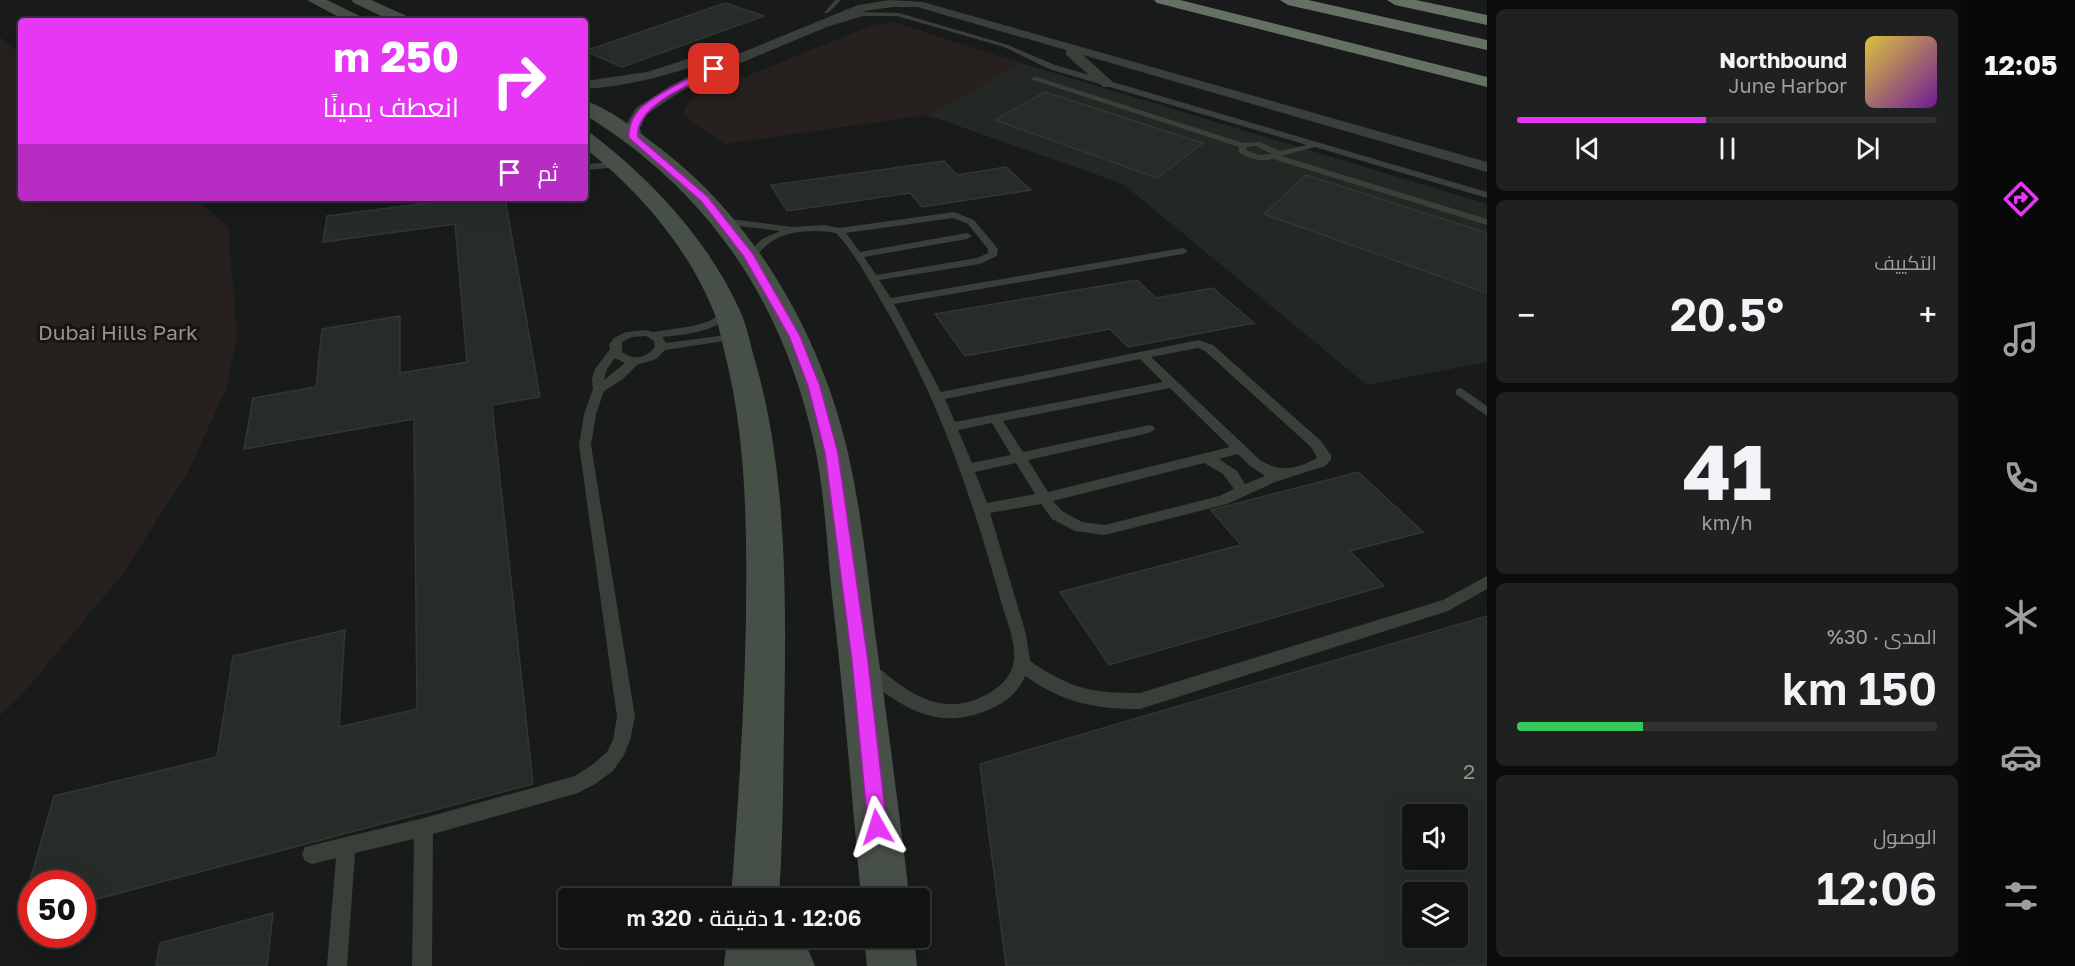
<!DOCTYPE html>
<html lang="ar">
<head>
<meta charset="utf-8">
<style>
	:root { --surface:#121413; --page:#1f2121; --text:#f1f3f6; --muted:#9c9ea0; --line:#313333; --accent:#e537f4 }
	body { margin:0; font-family:"Golos Text",Cairo,sans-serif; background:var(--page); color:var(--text); direction:rtl; height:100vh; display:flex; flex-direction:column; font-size:22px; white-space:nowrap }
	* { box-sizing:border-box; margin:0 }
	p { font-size:20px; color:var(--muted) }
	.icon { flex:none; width:33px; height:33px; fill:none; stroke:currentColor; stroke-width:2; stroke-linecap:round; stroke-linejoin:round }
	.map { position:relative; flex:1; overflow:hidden; direction:ltr }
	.sheet { display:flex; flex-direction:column; gap:9px; padding:9px; background:#0a0b0a; width:480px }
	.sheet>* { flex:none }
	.top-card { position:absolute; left:18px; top:18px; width:570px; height:183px; border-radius:6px; box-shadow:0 6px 24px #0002,0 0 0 2px var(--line); direction:rtl; background:#e537f4; color:#fff; overflow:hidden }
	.fabs { position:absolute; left:1402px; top:804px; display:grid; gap:12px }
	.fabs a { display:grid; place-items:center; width:66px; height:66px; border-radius:6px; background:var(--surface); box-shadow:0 6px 24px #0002,0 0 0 2px var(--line); font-size:30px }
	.speed { position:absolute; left:18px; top:870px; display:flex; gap:12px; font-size:30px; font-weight:700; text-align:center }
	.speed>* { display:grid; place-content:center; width:78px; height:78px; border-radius:50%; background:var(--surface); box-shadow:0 6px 24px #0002,0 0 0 2px var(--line); line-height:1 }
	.speed .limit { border:9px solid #d22; background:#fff; color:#111 }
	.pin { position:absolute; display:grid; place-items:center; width:51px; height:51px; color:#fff; margin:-26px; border-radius:12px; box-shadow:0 3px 9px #0006 }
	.me { position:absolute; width:66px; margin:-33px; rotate:354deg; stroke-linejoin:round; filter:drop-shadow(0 0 4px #0008) }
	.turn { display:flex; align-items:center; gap:21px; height:126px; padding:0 30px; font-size:27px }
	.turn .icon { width:78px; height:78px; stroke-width:2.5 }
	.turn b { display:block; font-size:42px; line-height:51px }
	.then { display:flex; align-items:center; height:57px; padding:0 30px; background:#0003; gap:12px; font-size:22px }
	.big { font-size:45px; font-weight:600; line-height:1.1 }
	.sheet .card { flex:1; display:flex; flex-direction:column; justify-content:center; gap:9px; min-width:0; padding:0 21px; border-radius:9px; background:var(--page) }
	.sheet .dial { align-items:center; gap:0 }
	.dial b { font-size:78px; line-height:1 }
	.song { display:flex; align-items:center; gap:18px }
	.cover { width:72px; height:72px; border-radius:9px; background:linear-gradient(135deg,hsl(50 70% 55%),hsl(280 70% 35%)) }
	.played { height:6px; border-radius:3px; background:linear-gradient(90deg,var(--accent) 45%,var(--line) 45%) }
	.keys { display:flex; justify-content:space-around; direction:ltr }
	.heat { display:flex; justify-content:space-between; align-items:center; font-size:33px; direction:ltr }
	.charge { height:9px; border-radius:4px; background:linear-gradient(90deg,#34c759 30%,var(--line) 0) }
	.trip { position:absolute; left:558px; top:888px; width:372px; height:60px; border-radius:6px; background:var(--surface); box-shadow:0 6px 24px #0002,0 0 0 2px var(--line); font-weight:600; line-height:60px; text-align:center; direction:rtl }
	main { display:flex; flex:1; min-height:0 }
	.menu { display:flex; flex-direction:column; width:108px; justify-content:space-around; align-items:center; background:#070808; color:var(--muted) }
	.menu .icon { width:42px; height:42px }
	.menu .current { color:var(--accent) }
	.menu b { font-size:27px; color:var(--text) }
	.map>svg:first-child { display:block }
	.built { fill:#242825 }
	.green { fill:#26211e }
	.building { fill:#282c29; stroke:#323733; stroke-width:1.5; fill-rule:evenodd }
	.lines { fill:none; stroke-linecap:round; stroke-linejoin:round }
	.service { fill:#39403a; fill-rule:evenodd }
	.minor { fill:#39403a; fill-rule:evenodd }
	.secondary { fill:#475047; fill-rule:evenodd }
	.motorway { fill:#657165; fill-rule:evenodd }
	.route { fill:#e537f4; stroke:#95249f; stroke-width:1.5 }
	.labels { text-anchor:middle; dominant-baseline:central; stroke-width:6; stroke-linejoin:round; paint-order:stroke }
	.park-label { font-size:21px; fill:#a58d82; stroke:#131614 }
	.near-number-label { font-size:21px; fill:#8a968a }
</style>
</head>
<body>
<main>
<nav class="menu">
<b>12:05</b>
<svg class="icon current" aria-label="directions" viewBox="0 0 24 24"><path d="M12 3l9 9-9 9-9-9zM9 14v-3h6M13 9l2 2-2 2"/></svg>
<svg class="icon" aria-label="music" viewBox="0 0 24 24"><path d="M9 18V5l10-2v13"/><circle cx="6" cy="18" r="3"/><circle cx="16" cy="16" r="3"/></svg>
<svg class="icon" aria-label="phone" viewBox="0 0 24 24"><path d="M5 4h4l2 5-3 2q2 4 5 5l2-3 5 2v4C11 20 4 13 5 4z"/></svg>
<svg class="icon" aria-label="climate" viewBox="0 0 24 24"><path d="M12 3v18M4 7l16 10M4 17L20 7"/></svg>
<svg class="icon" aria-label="car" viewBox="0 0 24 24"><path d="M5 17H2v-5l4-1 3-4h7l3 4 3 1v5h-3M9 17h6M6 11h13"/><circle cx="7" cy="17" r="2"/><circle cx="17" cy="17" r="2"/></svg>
<svg class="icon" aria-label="filters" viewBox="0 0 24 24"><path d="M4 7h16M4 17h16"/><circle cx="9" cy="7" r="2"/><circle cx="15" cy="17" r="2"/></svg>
</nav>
<section class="sheet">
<div class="card">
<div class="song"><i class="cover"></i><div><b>Northbound</b><p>June Harbor</p></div></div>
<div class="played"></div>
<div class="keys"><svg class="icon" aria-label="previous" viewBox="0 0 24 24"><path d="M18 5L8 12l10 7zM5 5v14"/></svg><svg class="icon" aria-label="pause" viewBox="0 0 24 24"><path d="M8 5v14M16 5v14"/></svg><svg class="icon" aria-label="next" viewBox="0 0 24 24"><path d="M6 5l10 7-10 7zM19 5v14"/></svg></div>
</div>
<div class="card"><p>التكييف</p>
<div class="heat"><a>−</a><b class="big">20.5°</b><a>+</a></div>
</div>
<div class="card dial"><b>41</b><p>km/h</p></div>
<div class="card"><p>المدى · 30%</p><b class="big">150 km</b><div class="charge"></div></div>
<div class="card"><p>الوصول</p><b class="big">12:06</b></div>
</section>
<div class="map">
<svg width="1487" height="966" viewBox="0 0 1487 966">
	<rect width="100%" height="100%" fill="#181b19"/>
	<!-- built -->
	<path class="built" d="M 1021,63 L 1487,204 L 1487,362 L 1367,385 L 1123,184 L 927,115 Z"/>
	<!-- green -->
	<g class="green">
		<path d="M 893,22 L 1021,63 L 927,115 L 726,144 L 682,115 L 690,99 L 873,25 Z"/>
		<path d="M 0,37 L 21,54 L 21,198 L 194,198 L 228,226 L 237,336 L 227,387 L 189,470 L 122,575 L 23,693 L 0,715 Z"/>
	</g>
	<!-- building -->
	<g class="building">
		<path d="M 725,3 L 764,16 L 622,67 L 585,51 Z"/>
		<path d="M 1045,92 L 1203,143 L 1157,178 L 995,120 Z"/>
		<path d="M 944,161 L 957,175 L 1006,167 L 1031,190 L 922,207 L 910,193 L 787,211 L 771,185 Z"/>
		<path d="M 1306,175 L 1487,233 L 1487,293 L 1264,214 Z"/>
		<path d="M 466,198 L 505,198 L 540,397 L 492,405 L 533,784 L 82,903 L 82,884 L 29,884 L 54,796 L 217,757 L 233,656 L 345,630 L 339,727 L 417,709 L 414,419 L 244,449 L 253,398 L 316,387 L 322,329 L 400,316 L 400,373 L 467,362 L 455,224 L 323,242 L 327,216 Z"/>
		<path d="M 1137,280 L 1156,298 L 1213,288 L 1254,323 L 1128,347 L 1110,329 L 965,356 L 935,314 Z"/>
		<path d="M 1358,472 L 1423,532 L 1350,551 L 1384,586 L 1109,665 L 1060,592 L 1241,545 L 1211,510 Z"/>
		<path d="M 1487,616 L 1487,966 L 1006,966 L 980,764 ZM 1413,814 L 1458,814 L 1458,860 L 1413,860 ZM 1413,892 L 1458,892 L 1458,938 L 1413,938 Z"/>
		<path d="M 273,913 L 267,966 L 156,966 L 160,943 Z"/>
	</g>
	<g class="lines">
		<!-- service -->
		<g class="service">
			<path d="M 835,0 L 841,0 L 828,13 L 824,13 Z"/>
			<path d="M 863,12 L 899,13 L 1008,45 L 1055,65 L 1487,192 L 1487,198 L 1315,147 L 1281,156 L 1487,219 L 1487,225 L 1273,159 C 1261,162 1250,159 1239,153 L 1239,147 L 1030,79 L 1037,77 L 1243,143 L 1260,142 L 1280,151 L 1307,145 L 1049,69 L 1004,47 L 897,16 L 863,16 L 807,33 L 802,32 ZM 1256,146 L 1272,154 L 1259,155 L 1246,150 L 1247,147 Z"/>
			<path d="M 591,143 L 598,145 L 585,157 L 585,149 Z"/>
			<path d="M 618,162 L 621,163 L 621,167 L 585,170 L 585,164 Z"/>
			<path d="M 954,212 L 974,220 L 998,249 L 997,256 L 980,264 L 879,280 L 891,298 L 1183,248 L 1188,251 L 1183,254 L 894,304 L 941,392 L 1199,340 L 1213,345 L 1321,441 L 1331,455 L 1331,460 L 1325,466 L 1275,482 L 1227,504 L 1105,535 L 1075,531 L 1052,519 L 1041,504 L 990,513 L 1026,634 L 1030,661 C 1071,689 1091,693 1140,693 L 1443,600 L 1487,576 L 1487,589 L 1448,611 L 1140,709 C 1094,709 1064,703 1025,676 C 1018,693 1005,703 988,710 C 950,726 921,718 888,695 C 878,689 866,681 861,670 L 863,665 L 869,663 C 878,666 884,673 891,678 C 910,693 932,706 957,704 C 978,702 1008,687 1013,665 C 1018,643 1005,618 1000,598 C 971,494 937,394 881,301 C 868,278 854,252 836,233 C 814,229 784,230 767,245 C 761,250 757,257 749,260 L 744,257 L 762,239 L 780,231 L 722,224 L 717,221 L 722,218 L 793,227 L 825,225 L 839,228 ZM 953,218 L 968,224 L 988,249 L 988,253 L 977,258 L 876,275 L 864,257 L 967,239 L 972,236 L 967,233 L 860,252 L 846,233 ZM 1198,348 L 1205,351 L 1311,447 L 1317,458 C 1296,469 1280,473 1260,460 L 1151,357 ZM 1140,359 L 1163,382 L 955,422 L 945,399 ZM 1170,388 L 1230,447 L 1048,492 L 1028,460 L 1149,433 L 1155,429 L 1153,426 L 1149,425 L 1023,452 L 1003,421 ZM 992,423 L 1011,455 L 972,463 L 958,430 ZM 1238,454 L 1250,466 L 1265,476 L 1245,484 L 1237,471 L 1219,459 ZM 1016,463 L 1035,494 L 987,503 L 975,472 ZM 1204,463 L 1223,474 L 1234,489 L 1219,496 L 1105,525 L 1082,522 L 1062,511 L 1053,501 Z"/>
			<path d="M 727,310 L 732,313 C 716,333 686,334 662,337 L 666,343 L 734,334 L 738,335 L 738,339 L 665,350 L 656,359 L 637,365 L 623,379 L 604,391 L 596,414 L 591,445 L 635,717 L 630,740 L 624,755 L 613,771 L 595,784 L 578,793 L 433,834 L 432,966 L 412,966 L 414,839 L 355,853 L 347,966 L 327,966 L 336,858 L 312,864 L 305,861 L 302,854 L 305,847 L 424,818 L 575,776 L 592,765 L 607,752 L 613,740 L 617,717 L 579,445 L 584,414 L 593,389 L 592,379 L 595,369 L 610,349 L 609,345 L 614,338 L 626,332 L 646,330 L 653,332 L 693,326 L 709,321 ZM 646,336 L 654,341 L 655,347 C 646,358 635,361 622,352 L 622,342 L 632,337 ZM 615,358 L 625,363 L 604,380 L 607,369 Z"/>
			<path d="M 1461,388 L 1487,406 L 1487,416 L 1457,395 L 1455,392 L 1457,389 Z"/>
		</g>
		<!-- minor -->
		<g class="minor">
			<path d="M 890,0 L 923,2 L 1487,162 L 1487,172 L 1083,55 L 1115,84 L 1113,87 L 1103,87 L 1066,55 L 1066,50 L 917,7 L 893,7 L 865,11 L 719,72 L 680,92 L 647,114 L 640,128 L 642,138 L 640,141 L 634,143 L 626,138 L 624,128 L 636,108 L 670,86 L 709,66 L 858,5 Z"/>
			<path d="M 712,51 L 719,55 L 717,58 C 674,74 631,86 585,89 L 585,81 L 647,72 Z"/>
		</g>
		<!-- secondary -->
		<g class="secondary">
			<path d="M 307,0 L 327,0 L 364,18 L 366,21 L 346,21 Z"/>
			<path d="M 351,0 L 371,0 L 411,18 L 413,21 L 392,21 L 354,3 Z"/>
			<path d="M 585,101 C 611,108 644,136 665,152 C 758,225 822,339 848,453 C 863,519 869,588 878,655 C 886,708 892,760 899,813 C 902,841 907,870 909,898 L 861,898 C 852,797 844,696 832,596 C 827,548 825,499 816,452 C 786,307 712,193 585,115 Z"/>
			<path d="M 585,132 L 592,134 C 654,182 709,241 741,313 C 747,327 750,342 754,357 C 789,476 786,607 784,731 C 783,787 783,843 779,898 L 731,898 C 740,779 748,659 746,539 C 745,475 740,412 724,350 C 721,338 719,326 715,315 C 689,248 640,192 585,148 Z"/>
			<path d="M 727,938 L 803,938 L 815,966 L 724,966 Z"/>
			<path d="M 864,938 L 914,938 L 917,966 L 867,966 Z"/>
		</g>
		<!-- motorway -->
		<g class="motorway">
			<path d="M 1154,0 L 1180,0 L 1487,77 L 1487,87 L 1157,3 Z"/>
			<path d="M 1280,0 L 1308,0 L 1487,40 L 1487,50 L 1288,5 Z"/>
			<path d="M 1387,0 L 1416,0 L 1487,15 L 1487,25 L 1395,5 Z"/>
		</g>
	</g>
	<!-- route -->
	<path class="route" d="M 714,67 L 717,71 C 693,83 634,106 638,137 L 708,197 L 753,254 L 800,336 L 820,386 L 838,453 L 868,661 L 887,827 L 884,834 L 877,837 L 871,834 L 868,827 L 852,661 L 825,453 L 808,386 L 789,336 L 744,257 L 701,201 L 629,138 C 628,128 631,120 637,112 C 646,99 698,73 714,67 Z"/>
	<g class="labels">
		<!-- park labels -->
		<g class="park-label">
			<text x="118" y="332">Dubai Hills Park</text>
		</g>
		<!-- near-number labels -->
		<g class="near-number-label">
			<text x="1469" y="771">2</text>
		</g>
	</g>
</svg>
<div class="fabs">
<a><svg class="icon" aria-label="sound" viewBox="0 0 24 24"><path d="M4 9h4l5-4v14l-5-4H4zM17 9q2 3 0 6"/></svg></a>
<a><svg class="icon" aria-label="layers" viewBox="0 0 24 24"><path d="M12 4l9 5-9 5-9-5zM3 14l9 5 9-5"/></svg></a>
</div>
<div class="speed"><div class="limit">50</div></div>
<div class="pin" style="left:714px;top:69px;background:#d93025"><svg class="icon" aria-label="arrive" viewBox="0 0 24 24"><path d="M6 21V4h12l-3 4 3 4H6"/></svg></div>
<svg class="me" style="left:877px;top:827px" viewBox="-20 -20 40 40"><path d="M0-17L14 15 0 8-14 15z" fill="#e537f4" stroke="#fff" stroke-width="4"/></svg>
<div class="trip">12:06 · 1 دقيقة · 320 m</div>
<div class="top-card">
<div class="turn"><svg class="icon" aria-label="right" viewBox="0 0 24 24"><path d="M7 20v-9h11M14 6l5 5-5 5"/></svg><div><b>250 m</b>انعطف يمينًا</div></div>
<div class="then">ثم<svg class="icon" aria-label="arrive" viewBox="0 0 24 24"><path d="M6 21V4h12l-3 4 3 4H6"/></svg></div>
</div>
</div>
</main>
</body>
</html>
